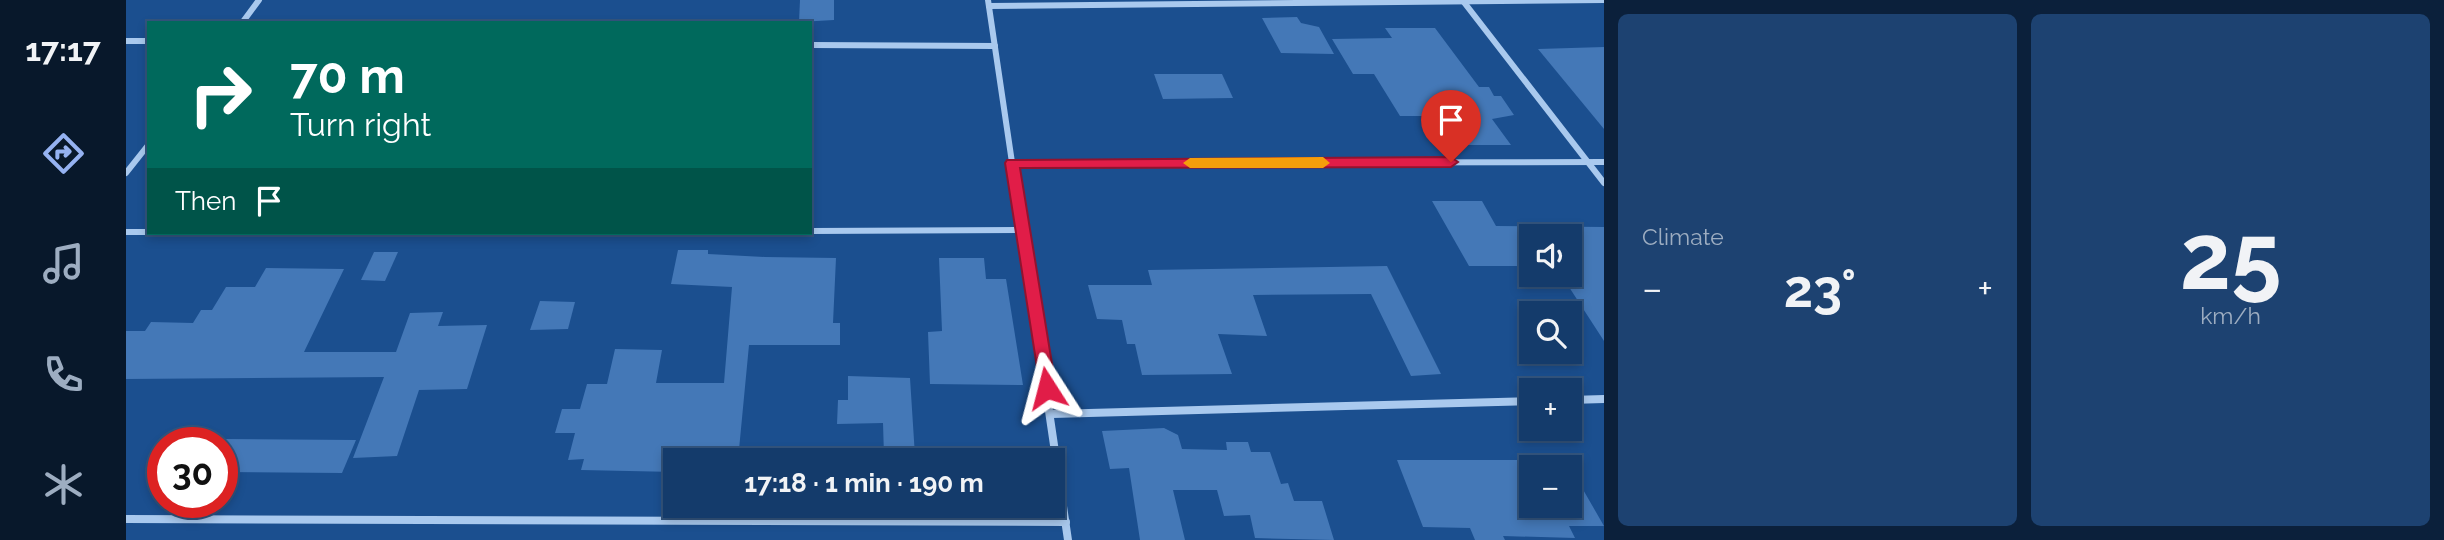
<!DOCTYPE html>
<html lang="en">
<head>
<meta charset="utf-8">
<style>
	:root { --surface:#143b6b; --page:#1d4271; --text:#f1f3f6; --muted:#9dadc1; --line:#33557e; --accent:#95b2f1 }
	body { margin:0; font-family:Raleway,sans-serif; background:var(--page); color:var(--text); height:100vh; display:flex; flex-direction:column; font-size:26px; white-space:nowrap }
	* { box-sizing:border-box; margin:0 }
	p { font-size:23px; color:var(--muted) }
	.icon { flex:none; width:38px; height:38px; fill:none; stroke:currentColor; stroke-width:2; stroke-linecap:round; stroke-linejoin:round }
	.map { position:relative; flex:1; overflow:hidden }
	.drawer { display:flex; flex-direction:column; gap:14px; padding:14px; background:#0b203b; width:840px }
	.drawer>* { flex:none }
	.top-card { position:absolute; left:21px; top:21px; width:665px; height:214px; border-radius:0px; box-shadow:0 4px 10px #0003,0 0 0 2px var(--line); background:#00695c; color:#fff; overflow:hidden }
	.tools { position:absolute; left:1393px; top:224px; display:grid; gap:14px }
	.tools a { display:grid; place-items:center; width:63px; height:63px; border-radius:0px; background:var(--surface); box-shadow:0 4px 10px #0003,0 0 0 2px var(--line); font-size:35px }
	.speed { position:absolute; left:21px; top:427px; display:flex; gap:14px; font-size:35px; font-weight:700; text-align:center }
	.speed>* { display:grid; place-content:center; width:91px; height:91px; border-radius:50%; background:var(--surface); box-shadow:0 4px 10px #0003,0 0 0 2px var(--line); line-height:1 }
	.speed .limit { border:10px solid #d22; background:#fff; color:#111 }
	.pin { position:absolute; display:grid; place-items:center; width:60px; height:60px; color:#fff; margin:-72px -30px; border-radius:50% 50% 50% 0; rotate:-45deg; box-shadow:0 0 7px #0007 }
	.pin .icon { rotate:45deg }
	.me { position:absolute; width:77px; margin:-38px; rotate:351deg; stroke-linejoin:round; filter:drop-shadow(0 0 5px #0008) }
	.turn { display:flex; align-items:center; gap:24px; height:147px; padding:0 28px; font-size:32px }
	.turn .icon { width:91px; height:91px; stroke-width:2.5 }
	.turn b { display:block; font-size:49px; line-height:60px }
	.then { display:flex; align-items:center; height:66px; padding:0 28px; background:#0003; gap:14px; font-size:26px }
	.big { font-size:52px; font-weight:700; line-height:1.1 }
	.drawer .card { flex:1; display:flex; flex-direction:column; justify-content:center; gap:10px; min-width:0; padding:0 24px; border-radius:10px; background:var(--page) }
	.drawer .dial { align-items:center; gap:0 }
	.dial b { font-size:91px; line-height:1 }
	.heat { display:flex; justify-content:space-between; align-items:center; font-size:38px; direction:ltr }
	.drawer .tiles { flex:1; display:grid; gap:14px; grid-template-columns:repeat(2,1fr) }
	.trip { position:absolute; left:537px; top:448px; width:402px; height:70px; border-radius:0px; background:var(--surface); box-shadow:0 4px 10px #0003,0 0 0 2px var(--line); font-weight:700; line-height:70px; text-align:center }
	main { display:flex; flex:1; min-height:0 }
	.dock { display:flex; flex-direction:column; width:126px; justify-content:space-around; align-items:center; background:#08182b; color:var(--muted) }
	.dock .icon { width:49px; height:49px }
	.dock .on { color:var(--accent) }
	.dock b { font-size:32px; color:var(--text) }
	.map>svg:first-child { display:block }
	.building { fill:#4478b7; fill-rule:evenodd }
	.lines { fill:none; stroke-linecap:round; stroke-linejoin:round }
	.minor-far1 { stroke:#a9c9ee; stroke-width:6 }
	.minor { stroke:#a9c9ee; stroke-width:8 }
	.route { fill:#e11d48; stroke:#92132f; stroke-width:2 }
	.slow { fill:#f59e0b }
</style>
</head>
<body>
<main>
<nav class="dock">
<b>17:17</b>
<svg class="icon on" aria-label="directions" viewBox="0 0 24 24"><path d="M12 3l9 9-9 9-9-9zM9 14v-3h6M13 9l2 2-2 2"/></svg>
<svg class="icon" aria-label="music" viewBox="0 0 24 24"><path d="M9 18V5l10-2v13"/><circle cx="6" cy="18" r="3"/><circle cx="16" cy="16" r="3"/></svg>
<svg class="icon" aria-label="phone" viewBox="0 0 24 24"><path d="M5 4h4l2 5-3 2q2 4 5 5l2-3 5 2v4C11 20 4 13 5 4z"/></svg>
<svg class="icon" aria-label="climate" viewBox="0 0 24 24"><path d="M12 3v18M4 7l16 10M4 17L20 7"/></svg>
</nav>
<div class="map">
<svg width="1478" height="540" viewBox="0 0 1478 540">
	<rect width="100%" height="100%" fill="#1b4f8f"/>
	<!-- building -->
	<g class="building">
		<path d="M 674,0 L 708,0 L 708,20 L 673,22 Z"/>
		<path d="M 1171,17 L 1175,23 L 1193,27 L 1208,54 L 1155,53 L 1136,18 Z"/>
		<path d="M 1259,28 L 1309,28 L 1353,87 L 1363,87 L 1368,96 L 1375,96 L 1388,115 L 1366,119 L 1385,145 L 1341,145 L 1323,116 L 1274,116 L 1248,74 L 1227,74 L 1206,39 L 1266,38 Z"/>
		<path d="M 1478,47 L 1478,129 L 1412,49 Z"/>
		<path d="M 1028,74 L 1096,74 L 1107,98 L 1037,99 Z"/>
		<path d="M 1306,201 L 1356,201 L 1370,226 L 1478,227 L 1478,341 L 1443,287 L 1436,286 L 1429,275 L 1444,275 L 1444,236 L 1405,236 L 1405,266 L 1343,266 Z"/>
		<path d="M 552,250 L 582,250 L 582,254 L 639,257 L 710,258 L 707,323 L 714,323 L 714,345 L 623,345 L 612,460 L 550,460 L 550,472 L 455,470 L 458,459 L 442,460 L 449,433 L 429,433 L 436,409 L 454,409 L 461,384 L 481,384 L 489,349 L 536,350 L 530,383 L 598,383 L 606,287 L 545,284 Z"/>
		<path d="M 248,252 L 272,252 L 259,281 L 235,280 Z"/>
		<path d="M 813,258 L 858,258 L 860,279 L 880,279 L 897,385 L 804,384 L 802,332 L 816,331 Z"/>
		<path d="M 1261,266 L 1315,374 L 1285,376 L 1245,294 L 1127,295 L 1141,336 L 1092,334 L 1106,374 L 1016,375 L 1009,344 L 1001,344 L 996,320 L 971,319 L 962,285 L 1026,285 L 1022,270 Z"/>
		<path d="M 140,268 L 218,269 L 178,352 L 270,352 L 284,313 L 317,312 L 312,326 L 361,325 L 341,389 L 293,390 L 271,456 L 227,458 L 258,377 L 0,379 L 0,331 L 19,331 L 25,322 L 67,323 L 75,310 L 86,310 L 100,287 L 129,287 Z"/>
		<path d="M 414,301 L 449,302 L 442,329 L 404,330 Z"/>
		<path d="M 722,376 L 784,378 L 789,456 L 758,456 L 757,423 L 711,424 L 712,400 L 722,400 Z"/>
		<path d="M 1038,428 L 1052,435 L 1056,449 L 1101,450 L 1100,442 L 1122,442 L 1125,452 L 1144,452 L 1155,484 L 1162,483 L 1168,501 L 1196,501 L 1208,540 L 1129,538 L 1124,515 L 1098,516 L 1091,490 L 1047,490 L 1059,540 L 1014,540 L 1003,468 L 984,469 L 976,431 Z"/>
		<path d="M 96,439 L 230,440 L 216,473 L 96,472 Z"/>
		<path d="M 1271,460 L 1440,460 L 1478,526 L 1443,526 L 1449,538 L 1377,536 L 1379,540 L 1349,540 L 1344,528 L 1297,527 ZM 1405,467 L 1444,467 L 1444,506 L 1405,506 Z"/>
	</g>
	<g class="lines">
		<!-- minor-far1 -->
		<g class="minor-far1">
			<path d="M 862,0 L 897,237"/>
			<path d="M 1337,1 L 1478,183"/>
			<path d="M 863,6 L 1478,0"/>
			<path d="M 116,23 L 133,0"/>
			<path d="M 0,41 L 23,41"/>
			<path d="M 684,45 L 869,46"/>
			<path d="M 886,163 L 1478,162"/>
			<path d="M 0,173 L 23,144"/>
			<path d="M 684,231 L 896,230"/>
			<path d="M 0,232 L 23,232"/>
		</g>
		<!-- minor -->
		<g class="minor">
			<path d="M 897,235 L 942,540"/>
			<path d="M 1444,400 L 1478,399"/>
			<path d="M 926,414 L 1405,401"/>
			<path d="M 0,519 L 940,522"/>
		</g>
	</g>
	<!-- route -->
	<path class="route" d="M 1325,157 L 1332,162 L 1325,167 L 894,168 L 930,388 L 928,393 L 915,393 L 879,163 L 881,160 Z"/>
	<!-- slow -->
	<path class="slow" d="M 1197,157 L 1204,163 L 1197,168 L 1064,168 L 1057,163 L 1064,158 Z"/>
</svg>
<div class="tools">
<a><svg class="icon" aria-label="sound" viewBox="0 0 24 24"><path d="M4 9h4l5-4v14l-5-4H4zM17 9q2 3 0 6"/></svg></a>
<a><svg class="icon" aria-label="search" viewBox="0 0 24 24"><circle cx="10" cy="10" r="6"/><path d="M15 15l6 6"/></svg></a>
<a>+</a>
<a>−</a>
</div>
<div class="speed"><div class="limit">30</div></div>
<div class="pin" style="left:1325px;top:162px;background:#d93025"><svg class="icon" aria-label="arrive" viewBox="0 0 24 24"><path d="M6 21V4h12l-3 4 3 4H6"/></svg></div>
<svg class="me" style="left:921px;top:388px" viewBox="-20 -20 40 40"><path d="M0-17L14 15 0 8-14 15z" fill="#e11d48" stroke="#fff" stroke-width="4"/></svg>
<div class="trip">17:18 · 1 min · 190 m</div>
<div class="top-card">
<div class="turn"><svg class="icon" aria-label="right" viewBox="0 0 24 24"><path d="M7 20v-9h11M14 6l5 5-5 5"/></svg><div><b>70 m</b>Turn right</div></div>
<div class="then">Then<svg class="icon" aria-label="arrive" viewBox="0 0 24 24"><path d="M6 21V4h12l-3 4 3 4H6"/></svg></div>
</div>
</div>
<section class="drawer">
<div class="tiles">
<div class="card"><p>Climate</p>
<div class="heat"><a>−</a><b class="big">23°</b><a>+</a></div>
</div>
<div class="card dial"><b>25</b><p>km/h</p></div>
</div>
</section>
</main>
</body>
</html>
